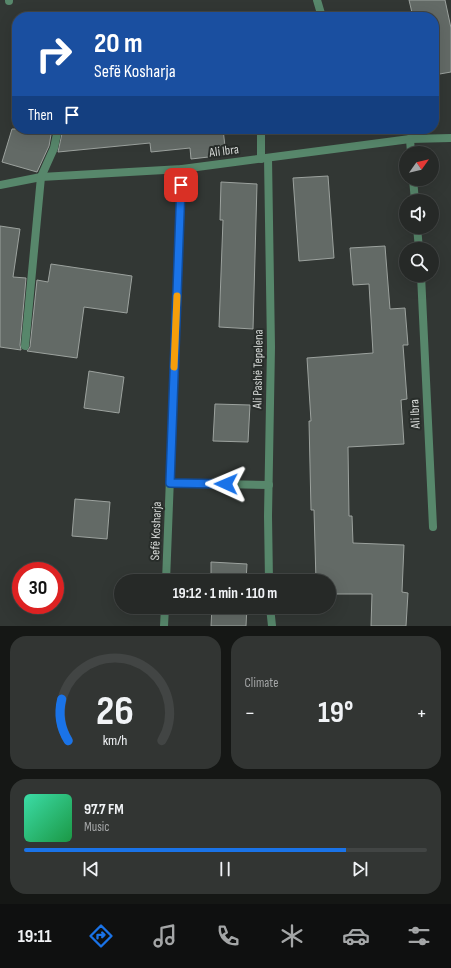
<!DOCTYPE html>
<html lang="en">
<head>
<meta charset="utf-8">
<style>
	:root { --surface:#262927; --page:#323533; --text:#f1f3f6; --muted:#a4a6a7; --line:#424544; --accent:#1a73e8 }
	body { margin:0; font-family:"Sofia Sans Condensed",sans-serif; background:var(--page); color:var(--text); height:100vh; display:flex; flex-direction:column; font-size:15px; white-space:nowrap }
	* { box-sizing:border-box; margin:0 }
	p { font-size:13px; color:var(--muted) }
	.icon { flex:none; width:22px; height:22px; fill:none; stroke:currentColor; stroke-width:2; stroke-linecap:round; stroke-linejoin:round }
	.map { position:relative; height:626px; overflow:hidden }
	.details { display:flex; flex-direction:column; gap:10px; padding:10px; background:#151715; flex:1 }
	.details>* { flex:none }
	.hud { position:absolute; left:12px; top:12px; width:427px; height:122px; border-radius:16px; box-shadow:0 4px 16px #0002,0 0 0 1px var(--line); background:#1a4fa0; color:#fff; overflow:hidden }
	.needle { width:26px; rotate:56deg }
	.controls { position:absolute; left:399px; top:146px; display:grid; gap:8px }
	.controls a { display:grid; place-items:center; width:40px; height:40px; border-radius:50%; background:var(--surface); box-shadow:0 4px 16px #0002,0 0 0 1px var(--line); font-size:20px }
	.speed { position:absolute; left:12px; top:562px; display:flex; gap:8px; font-size:20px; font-weight:700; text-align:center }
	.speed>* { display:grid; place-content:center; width:52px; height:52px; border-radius:50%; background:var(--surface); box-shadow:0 4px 16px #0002,0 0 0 1px var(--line); line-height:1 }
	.speed .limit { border:6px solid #d22; background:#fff; color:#111 }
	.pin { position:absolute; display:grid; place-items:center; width:34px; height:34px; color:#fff; margin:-17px; border-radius:8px; box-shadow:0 2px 6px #0006 }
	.me { position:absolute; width:44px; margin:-22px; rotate:271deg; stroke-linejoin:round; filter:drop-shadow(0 0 3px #0008) }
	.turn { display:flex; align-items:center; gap:14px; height:84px; padding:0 16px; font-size:18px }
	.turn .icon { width:52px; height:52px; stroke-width:2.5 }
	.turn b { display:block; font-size:28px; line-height:34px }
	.then { display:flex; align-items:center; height:38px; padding:0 16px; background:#0003; gap:8px; font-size:15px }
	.big { font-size:30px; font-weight:700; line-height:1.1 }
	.details .tile { flex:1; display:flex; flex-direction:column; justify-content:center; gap:6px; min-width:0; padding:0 14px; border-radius:16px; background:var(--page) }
	.details .dial { align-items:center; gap:0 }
	.dial svg { height:104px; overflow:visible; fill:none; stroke:var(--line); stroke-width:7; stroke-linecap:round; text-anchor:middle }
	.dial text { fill:var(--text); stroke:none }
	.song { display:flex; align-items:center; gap:12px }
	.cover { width:48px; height:48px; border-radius:6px; background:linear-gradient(135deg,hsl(160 70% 55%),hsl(140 70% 35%)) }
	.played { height:4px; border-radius:2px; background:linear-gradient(90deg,var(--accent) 80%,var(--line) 80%) }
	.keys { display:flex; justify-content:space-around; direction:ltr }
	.heat { display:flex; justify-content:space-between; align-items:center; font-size:22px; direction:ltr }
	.details .tiles { flex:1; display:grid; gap:10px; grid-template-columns:1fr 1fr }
	.tile:last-child { grid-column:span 2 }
	.trip { position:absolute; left:114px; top:574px; width:222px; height:40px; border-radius:20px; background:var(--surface); box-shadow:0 4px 16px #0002,0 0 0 1px var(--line); font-weight:700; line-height:40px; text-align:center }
	.tabs { display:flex; height:64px; justify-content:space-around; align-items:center; background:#0f1010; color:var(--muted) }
	.tabs .icon { width:28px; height:28px }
	.tabs .selected { color:var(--accent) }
	.tabs b { font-size:18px; color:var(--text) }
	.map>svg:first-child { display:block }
	.building { fill:#636a66; stroke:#9ca29e }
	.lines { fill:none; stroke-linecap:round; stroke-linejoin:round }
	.street { stroke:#57876b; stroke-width:8 }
	.route-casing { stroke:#114b97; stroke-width:10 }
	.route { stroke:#1a73e8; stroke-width:7 }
	.slow { stroke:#f59e0b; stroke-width:7 }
	.labels { text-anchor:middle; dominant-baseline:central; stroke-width:4; stroke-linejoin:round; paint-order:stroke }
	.street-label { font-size:13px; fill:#d6d9d7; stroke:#282d2a }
</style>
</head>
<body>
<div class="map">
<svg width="451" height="626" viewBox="0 0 451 626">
	<rect width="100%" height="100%" fill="#323734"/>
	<!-- building -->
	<g class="building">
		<path d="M 409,0 L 445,0 L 451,28 L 451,72 L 434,75 L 434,17 L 413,17 Z"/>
		<path d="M 12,129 L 52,129 L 49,146 L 37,172 L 2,162 Z"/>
		<path d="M 63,129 L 223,129 L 226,155 L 191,159 L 190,148 L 151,152 L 150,143 L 58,152 Z"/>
		<path d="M 328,176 L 334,258 L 299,261 L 293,178 Z"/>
		<path d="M 221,182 L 257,184 L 253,329 L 219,327 L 223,220 L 220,220 Z"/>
		<path d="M 0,226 L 20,229 L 13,277 L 26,278 L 20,345 L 21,350 L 0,347 Z"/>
		<path d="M 385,246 L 390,309 L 405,308 L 408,345 L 403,345 L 407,399 L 401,400 L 404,444 L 348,447 L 349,516 L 352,516 L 353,543 L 404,545 L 402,592 L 408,593 L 406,626 L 371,626 L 372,594 L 329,594 L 329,581 L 316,581 L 314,510 L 311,510 L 309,421 L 311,421 L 307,358 L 373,353 L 369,284 L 353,285 L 350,248 Z"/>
		<path d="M 51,264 L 132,276 L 127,313 L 84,307 L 77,358 L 27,351 L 30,347 L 37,280 L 48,282 Z"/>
		<path d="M 89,371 L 124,377 L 119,413 L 84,408 Z"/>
		<path d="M 215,404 L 250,405 L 248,442 L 213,441 Z"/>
		<path d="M 75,499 L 110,502 L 107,539 L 72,536 Z"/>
		<path d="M 211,562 L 247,564 L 246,581 L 211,581 Z"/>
		<path d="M 212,607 L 247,607 L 246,626 L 211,626 Z"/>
	</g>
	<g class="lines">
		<!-- street -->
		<g class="street">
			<path d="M 9,0 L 9,1"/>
			<path d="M 317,0 L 322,17"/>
			<path d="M 410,139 L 411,153"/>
			<path d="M 268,158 L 271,347 L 268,516 L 269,581"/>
			<path d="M 261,159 L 261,129"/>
			<path d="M 413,179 L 415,201"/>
			<path d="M 0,185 L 41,177 L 182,169 L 410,139 L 451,138"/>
			<path d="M 417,227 L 419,249"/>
			<path d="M 421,275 L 433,527"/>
			<path d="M 25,346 L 41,177 L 54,148 L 58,129"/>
			<path d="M 170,483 L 269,485"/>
			<path d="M 166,581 L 182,169"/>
			<path d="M 270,607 L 272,626"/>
			<path d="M 164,626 L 165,607"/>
		</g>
	</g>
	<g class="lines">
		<defs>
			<path id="route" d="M 181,185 L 170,483 L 226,484"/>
		</defs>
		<!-- route casing -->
		<use href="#route" class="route-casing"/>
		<!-- route -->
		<use href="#route" class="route"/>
		<!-- slow -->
		<path class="slow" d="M 174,367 L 177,296"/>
	</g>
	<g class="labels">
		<!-- street labels -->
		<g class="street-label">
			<text transform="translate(224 151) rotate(-7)">Ali Ibra</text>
			<text transform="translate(258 369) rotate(-89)">Ali Pashë Tepelena</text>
			<text transform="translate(415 414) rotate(-93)">Ali Ibra</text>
			<text transform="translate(156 531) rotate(-88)">Sefë Kosharja</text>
		</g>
	</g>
</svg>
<div class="controls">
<a><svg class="needle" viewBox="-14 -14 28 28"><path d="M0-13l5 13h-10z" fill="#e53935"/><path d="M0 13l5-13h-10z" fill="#a4a6a7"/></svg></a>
<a><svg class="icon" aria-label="sound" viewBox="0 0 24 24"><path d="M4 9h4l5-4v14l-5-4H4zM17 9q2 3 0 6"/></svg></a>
<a><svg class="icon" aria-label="search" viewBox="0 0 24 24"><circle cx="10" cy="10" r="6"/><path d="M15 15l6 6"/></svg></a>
</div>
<div class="speed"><div class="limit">30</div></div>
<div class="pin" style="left:181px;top:185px;background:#d93025"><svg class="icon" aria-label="arrive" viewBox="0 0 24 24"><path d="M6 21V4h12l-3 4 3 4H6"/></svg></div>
<svg class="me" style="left:226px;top:484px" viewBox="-20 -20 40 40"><path d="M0-17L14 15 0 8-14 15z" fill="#1a73e8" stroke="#fff" stroke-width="4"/></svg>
<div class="trip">19:12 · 1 min · 110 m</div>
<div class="hud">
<div class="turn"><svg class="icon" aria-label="right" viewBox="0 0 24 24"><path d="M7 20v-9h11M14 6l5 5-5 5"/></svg><div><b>20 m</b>Sefë Kosharja</div></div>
<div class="then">Then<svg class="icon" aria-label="arrive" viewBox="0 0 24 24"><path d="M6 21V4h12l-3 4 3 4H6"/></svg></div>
</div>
</div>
<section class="details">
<div class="tiles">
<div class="tile dial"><svg viewBox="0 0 100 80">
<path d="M14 69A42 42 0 1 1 86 69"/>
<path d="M14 69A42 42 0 0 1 9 37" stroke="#1a73e8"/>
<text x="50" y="56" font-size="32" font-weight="700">26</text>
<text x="50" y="72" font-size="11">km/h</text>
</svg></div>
<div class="tile"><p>Climate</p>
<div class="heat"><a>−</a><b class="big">19°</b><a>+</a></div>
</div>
<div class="tile">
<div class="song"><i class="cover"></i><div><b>97.7 FM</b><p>Music</p></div></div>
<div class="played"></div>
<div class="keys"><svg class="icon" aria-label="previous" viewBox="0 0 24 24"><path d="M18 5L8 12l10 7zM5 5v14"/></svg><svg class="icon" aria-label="pause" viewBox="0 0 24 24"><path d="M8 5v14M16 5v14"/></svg><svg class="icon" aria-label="next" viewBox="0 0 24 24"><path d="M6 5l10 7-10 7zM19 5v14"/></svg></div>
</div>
</div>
</section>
<nav class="tabs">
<b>19:11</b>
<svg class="icon selected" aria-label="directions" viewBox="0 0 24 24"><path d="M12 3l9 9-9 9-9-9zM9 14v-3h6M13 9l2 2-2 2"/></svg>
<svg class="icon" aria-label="music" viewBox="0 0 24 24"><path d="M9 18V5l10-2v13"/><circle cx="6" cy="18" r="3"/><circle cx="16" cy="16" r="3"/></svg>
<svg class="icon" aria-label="phone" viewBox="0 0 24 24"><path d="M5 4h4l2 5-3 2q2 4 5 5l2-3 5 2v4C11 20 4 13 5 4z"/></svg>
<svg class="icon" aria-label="climate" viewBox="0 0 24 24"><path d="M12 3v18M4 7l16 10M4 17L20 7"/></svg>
<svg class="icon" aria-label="car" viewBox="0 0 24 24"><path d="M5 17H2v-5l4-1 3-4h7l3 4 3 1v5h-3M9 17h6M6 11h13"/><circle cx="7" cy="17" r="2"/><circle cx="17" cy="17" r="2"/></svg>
<svg class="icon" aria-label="filters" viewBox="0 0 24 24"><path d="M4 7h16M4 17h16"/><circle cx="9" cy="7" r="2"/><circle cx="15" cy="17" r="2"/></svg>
</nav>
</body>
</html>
